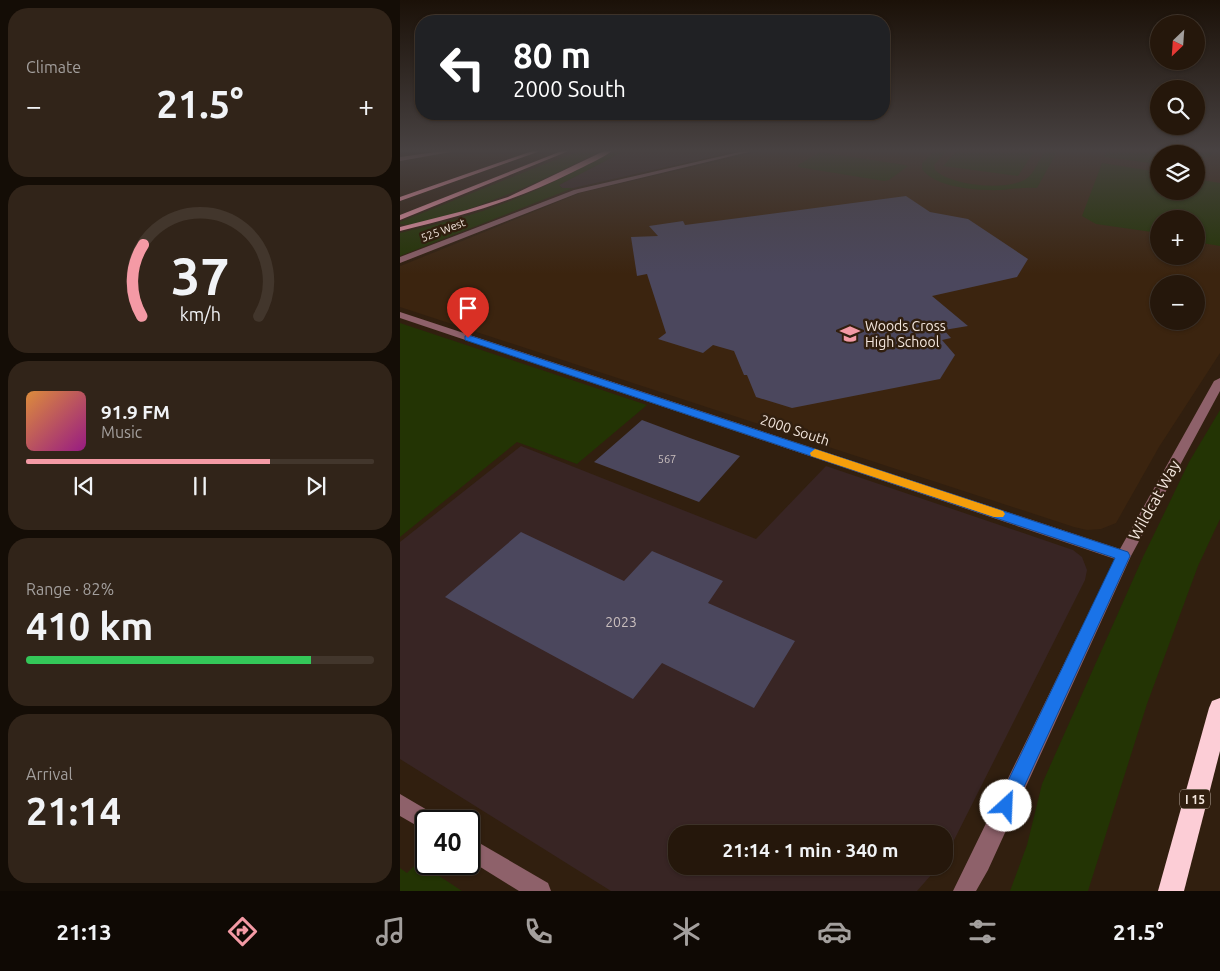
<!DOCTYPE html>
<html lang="en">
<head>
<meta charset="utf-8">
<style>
	:root { --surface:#25170b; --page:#312419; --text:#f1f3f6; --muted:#a39f9d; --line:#42362c; --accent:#f49aa5 }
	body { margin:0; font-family:Ubuntu,sans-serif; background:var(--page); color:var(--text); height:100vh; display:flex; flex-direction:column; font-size:19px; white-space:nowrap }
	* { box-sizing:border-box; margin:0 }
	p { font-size:16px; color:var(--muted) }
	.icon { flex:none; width:28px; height:28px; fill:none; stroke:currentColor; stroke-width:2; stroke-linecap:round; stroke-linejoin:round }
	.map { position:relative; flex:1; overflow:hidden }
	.details { display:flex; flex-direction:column; gap:8px; padding:8px; background:#140d06; width:400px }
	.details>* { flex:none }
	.banner { position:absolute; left:15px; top:15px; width:475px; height:105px; border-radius:20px; box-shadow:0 1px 4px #0004,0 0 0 1px var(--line); background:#202124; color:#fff; overflow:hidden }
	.needle { width:32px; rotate:205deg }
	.controls { position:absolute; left:750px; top:15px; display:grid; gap:10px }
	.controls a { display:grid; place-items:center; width:55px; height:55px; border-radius:50%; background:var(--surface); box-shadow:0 1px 4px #0004,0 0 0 1px var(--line); font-size:25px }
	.speed { position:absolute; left:15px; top:810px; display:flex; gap:10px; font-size:25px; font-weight:700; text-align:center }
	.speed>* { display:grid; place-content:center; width:65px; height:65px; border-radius:50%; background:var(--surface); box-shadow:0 1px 4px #0004,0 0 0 1px var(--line); line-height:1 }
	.speed .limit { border:2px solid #111; border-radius:8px; background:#fff; color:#111 }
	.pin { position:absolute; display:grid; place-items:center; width:42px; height:42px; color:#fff; margin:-51px -21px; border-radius:50% 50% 50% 0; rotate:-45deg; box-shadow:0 0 5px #0007 }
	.pin .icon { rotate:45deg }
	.me { position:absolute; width:55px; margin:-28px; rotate:25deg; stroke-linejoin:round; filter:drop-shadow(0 0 4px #0008) }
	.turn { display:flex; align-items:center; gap:18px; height:105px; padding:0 15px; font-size:22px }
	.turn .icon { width:65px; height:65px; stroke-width:2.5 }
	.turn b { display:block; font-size:35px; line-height:42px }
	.big { font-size:38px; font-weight:600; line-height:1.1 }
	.details .card { flex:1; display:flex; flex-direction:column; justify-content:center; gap:8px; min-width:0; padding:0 18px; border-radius:20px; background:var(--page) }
	.details .dial { align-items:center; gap:0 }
	.dial svg { height:130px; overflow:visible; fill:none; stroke:var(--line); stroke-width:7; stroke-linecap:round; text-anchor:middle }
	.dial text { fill:var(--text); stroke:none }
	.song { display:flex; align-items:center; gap:15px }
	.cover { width:60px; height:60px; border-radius:8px; background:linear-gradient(135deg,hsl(30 70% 55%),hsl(310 70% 35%)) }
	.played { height:5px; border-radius:2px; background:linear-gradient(90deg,var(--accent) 70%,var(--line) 70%) }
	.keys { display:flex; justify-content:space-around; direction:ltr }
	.heat { display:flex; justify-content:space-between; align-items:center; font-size:28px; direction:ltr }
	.charge { height:8px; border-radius:4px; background:linear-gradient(90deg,#34c759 82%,var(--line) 0) }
	.trip { position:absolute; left:268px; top:825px; width:285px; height:50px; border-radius:20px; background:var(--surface); box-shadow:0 1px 4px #0004,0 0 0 1px var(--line); font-weight:600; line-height:50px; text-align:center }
	.tabs { display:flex; height:80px; justify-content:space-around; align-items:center; background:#0f0904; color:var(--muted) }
	.tabs .icon { width:35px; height:35px }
	.tabs .on { color:var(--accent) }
	.tabs b { font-size:22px; color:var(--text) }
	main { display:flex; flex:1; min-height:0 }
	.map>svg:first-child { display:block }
	.commercial { fill:#382524 }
	.built { fill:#3b240f; fill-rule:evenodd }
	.green { fill:#233404 }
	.building { fill:#4b475d }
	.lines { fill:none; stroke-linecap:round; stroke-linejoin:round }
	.minor { fill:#8e616a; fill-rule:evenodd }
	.major { fill:#fb9db2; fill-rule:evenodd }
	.highway { fill:#fccdd6; fill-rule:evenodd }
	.route { fill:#1a73e8; stroke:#114b97 }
	.slow { fill:#f59e0b }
	.labels { text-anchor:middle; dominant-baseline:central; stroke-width:5; stroke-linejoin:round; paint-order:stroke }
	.far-street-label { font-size:11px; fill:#f4e7de; stroke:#311f0f }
	.number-label { font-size:11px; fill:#cabfbe }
	.shield { fill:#311f0f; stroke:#baaba0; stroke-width:1 }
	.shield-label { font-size:12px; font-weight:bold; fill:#f4e7de }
	.poi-label { font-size:14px; fill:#f4e7de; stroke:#311f0f; text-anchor:start }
	.street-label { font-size:14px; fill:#f4e7de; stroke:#311f0f }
	.near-number-label { font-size:14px; fill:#cabfbe }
	.near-street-label { font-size:16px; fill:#f4e7de; stroke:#311f0f }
</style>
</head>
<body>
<main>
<section class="details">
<div class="card"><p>Climate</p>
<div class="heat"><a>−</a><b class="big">21.5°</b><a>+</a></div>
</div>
<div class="card dial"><svg viewBox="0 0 100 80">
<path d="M14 69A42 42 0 1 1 86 69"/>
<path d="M14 69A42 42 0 0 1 15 25" stroke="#f49aa5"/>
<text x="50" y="56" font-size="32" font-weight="700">37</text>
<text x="50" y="72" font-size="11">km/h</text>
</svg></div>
<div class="card">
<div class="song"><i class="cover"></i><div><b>91.9 FM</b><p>Music</p></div></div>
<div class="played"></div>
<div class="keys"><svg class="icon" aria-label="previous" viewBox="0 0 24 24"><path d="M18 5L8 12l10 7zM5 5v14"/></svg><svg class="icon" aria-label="pause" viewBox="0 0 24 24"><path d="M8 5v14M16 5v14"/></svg><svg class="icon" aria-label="next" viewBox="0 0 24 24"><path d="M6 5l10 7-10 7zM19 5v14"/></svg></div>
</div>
<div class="card"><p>Range · 82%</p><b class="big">410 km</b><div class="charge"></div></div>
<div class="card"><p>Arrival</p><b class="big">21:14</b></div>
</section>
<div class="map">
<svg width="820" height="891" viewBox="0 0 820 891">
	<rect width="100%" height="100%" fill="#311f0f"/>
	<!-- commercial -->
	<g class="commercial">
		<path d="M 226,150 L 342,150 L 173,188 L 162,188 L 159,185 Z"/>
		<path d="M 121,446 L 356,539 L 426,466 L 673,550 L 682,557 L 687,570 L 685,580 L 544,860 L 544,834 L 276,834 L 276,866 L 539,866 L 517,891 L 211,891 L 0,759 L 0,542 Z"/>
	</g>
	<!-- built -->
	<path class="built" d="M 366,150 L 820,150 L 820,353 L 759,447 L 716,523 L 701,529 L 687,530 L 674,527 L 0,307 L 0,266 L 3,265 L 180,193 ZM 759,154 L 796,154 L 796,191 L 759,191 ZM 759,219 L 796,219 L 796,256 L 759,256 ZM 759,284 L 796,284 L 796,321 L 759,321 Z"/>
	<!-- green -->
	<g class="green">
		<path d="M 184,150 L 202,150 C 148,178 97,202 38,218 C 26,221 12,227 0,224 L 0,222 L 147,163 Z"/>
		<path d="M 216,150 L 226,150 L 159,185 L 162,188 L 173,188 L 0,256 L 0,233 C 37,224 75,215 110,201 C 147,187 181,167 216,150 Z"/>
		<path d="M 535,150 L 548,150 L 534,165 L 535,170 C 551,186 606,191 626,179 C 634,174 640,158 645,150 L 658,150 L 637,188 C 624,187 614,189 602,190 C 580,191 535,188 522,169 L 522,163 Z"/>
		<path d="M 558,150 L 635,150 L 618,176 L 543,166 Z"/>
		<path d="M 708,150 L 814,150 L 810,156 L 796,161 L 796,154 L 759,154 L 759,164 L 704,157 Z"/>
		<path d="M 420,152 L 505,165 L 508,166 L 489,180 L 484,181 L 398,167 L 398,165 Z"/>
		<path d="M 702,163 L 759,172 L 759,191 L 796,191 L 796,179 L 820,183 L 820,246 L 802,243 L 802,240 L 796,239 L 796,219 L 759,219 L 759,233 L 696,224 L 682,216 Z"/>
		<path d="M 0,323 L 247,405 L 177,464 L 117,442 L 0,537 Z"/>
		<path d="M 820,410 L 820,519 L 798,566 L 747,704 L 688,891 L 610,891 L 627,845 L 642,784 L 743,557 L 789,462 Z"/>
		<path d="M 18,862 L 62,891 L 0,891 L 0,868 L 7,873 Z"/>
	</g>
	<!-- building -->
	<g class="building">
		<path d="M 506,196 L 530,212 L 568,219 L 628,259 L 617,277 L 532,296 L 568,326 L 544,330 L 551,338 L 542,340 L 555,355 L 540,379 L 392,408 L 356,397 L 347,375 L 344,375 L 334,351 L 313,345 L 303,353 L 258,339 L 266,333 L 247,274 L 237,276 L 231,237 L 258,236 L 249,226 L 283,221 L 285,225 Z"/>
		<path d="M 242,420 L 290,438 L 340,456 L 299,502 L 194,462 Z"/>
		<path d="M 121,532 L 224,581 L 252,551 L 323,581 L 308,603 L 395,641 L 354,708 L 262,663 L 233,699 L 45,597 Z"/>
	</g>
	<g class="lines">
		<!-- minor -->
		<g class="minor">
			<path d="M 49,150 L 62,150 L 0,161 L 0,157 Z"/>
			<path d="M 348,150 L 357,150 L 178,193 L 0,263 L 0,257 L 174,190 Z"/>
			<path d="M 0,312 L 720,549 L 814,381 L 820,378 L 820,391 L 731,556 L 588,870 L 576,891 L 553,891 L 715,559 L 0,318 Z"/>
			<path d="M 0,794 L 34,814 L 37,821 L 26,821 L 26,831 L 0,816 Z"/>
			<path d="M 69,837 L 148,883 L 151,891 L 119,891 L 69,860 Z"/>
		</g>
		<!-- major -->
		<g class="major">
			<path d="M 135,150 L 143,150 L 0,201 L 0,197 Z"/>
			<path d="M 164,150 L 171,150 L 0,220 L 0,215 Z"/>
			<path d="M 206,150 L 213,150 C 202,159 186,165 173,172 C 114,201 63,216 0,231 L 0,227 L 67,210 L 108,197 Z"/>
		</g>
		<!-- highway -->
		<path class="highway" d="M 820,698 L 820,751 L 784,891 L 758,891 L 809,708 L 812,701 Z"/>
	</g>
	<!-- sky -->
	<linearGradient id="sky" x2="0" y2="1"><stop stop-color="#1b1108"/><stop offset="0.55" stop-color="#484242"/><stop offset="1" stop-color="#484242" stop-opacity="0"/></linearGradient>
	<rect width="820" height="274" fill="url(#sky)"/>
	<!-- route -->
	<path class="route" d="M 68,335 L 728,552 L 730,556 L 612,813 L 606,815 L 599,813 L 596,806 L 715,558 L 65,340 L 65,336 Z"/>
	<!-- slow -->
	<path class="slow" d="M 415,449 L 603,511 L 605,514 L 603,517 L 594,517 L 411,456 L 410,453 Z"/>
	<!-- icons -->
	<defs>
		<symbol id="school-bare" viewBox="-9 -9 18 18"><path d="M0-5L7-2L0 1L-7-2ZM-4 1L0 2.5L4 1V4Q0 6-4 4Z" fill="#f49aa5" stroke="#311f0f" stroke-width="2.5" paint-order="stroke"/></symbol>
	</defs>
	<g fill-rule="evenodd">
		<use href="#school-bare" x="436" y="320" width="28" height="28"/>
	</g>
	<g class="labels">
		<!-- far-street labels -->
		<g class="far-street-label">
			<text transform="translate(43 230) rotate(-21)">525 West</text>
		</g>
		<!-- number labels -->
		<g class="number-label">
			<text x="267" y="459">567</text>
		</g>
		<!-- shield labels -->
		<rect class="shield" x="780" y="789.5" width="30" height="19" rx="4"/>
		<g class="shield-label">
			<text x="795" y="799">I 15</text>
		</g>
		<!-- poi labels -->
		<g class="poi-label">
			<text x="465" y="326">Woods Cross<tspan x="465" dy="16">High School</tspan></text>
		</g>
		<!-- street labels -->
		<g class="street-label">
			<text transform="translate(395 430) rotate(18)">2000 South</text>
		</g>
		<!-- near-number labels -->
		<g class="near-number-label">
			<text x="221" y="622">2023</text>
		</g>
		<!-- near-street labels -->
		<g class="near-street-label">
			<text transform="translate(754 500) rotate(-61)">Wildcat Way</text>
		</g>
	</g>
</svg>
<div class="controls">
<a><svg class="needle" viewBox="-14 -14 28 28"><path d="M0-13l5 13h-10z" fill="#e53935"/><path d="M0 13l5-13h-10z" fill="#a39f9d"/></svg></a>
<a><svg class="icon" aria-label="search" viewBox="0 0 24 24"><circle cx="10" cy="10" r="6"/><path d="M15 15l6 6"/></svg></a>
<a><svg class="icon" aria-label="layers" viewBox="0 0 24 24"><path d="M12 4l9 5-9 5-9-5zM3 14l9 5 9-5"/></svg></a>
<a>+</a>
<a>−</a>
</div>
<div class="speed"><div class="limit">40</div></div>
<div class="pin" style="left:68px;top:338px;background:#d93025"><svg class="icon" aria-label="arrive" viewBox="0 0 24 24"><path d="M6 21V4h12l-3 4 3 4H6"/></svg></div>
<svg class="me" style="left:606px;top:806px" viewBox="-20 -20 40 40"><circle r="19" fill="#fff"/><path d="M0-13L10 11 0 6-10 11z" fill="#1a73e8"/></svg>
<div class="trip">21:14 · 1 min · 340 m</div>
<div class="banner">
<div class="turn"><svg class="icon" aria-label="left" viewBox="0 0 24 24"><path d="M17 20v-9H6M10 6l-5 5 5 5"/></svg><div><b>80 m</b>2000 South</div></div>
</div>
</div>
</main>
<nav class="tabs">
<b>21:13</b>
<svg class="icon on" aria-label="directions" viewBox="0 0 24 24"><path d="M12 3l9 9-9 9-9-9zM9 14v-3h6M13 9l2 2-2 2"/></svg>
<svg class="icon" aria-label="music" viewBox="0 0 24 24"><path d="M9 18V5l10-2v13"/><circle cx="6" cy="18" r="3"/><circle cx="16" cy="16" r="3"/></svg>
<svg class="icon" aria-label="phone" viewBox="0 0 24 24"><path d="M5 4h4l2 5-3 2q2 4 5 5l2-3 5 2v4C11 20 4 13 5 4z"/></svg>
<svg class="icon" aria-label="climate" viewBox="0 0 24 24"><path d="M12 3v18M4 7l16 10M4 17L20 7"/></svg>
<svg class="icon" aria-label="car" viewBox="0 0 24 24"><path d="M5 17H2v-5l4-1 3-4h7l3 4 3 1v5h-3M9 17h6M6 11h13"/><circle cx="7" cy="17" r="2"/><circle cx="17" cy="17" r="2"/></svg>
<svg class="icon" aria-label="filters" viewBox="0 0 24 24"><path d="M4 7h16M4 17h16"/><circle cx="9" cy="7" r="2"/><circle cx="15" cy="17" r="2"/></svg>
<b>21.5°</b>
</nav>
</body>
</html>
